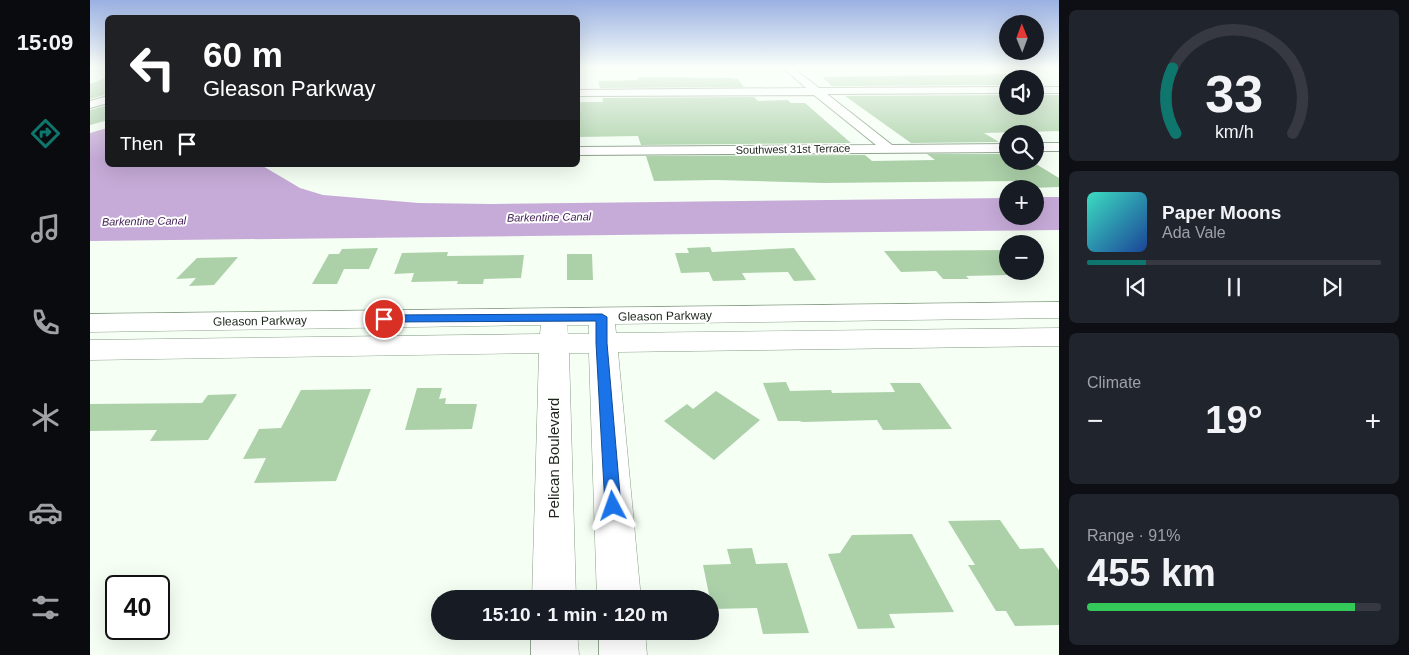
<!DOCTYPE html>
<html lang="en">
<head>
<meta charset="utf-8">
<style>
	:root { --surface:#171b24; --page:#20242c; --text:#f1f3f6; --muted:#9ea1a6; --line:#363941; --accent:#0f766e }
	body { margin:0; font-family:Helvetica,sans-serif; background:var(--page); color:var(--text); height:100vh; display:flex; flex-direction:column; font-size:19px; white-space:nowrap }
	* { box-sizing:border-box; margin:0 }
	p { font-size:16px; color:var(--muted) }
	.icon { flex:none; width:28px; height:28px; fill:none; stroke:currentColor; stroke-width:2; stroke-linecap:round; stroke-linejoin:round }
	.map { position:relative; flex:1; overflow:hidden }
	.panel { display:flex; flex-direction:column; gap:10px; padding:10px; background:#0d0f14; width:350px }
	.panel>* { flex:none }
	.hud { position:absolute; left:15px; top:15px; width:475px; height:152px; border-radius:8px; box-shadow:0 5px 20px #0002; background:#202124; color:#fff; overflow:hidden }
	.needle { width:32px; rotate:359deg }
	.buttons { position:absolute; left:909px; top:15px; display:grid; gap:10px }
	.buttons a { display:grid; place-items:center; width:45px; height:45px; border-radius:50%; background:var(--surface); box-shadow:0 5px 20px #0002; font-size:25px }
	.speed { position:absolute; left:15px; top:575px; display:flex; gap:10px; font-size:25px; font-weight:700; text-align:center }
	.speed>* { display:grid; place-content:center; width:65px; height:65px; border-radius:50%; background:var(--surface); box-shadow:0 5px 20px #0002; line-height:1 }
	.speed .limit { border:2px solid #111; border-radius:8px; background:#fff; color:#111 }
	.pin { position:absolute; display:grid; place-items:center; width:42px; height:42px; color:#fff; margin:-21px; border:2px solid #fff; border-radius:50%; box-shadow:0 1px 5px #0007 }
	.me { position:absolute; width:55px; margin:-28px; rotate:356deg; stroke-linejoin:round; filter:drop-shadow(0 0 4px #0008) }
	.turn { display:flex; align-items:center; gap:18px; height:105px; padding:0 15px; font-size:22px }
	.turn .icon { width:65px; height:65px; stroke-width:2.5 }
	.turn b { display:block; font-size:35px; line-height:42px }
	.then { display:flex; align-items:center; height:48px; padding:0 15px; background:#0003; gap:10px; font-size:19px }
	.big { font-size:38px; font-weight:600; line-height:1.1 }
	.panel .tile { flex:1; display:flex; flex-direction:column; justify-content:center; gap:8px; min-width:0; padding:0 18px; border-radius:8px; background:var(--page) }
	.panel .dial { align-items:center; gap:0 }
	.dial svg { height:130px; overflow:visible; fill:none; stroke:var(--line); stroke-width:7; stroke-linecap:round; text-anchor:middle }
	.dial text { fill:var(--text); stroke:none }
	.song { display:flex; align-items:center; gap:15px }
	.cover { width:60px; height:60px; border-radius:8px; background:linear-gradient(135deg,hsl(170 70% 55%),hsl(220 70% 35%)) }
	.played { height:5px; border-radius:2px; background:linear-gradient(90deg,var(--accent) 20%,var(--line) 20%) }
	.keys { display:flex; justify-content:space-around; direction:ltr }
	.heat { display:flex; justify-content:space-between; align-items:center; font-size:28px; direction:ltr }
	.charge { height:8px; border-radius:4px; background:linear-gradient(90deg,#34c759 91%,var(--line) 0) }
	.trip { position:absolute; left:341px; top:590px; width:288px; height:50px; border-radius:25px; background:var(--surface); box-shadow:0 5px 20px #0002; font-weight:600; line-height:50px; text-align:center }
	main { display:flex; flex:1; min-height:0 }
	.menu { display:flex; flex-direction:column; width:90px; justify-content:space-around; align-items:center; background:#090b0e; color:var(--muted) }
	.menu .icon { width:35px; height:35px }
	.menu .current { color:var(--accent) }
	.menu b { font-size:22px; color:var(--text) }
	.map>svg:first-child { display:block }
	.water { fill:#c6abd8 }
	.building { fill:#acd1a9 }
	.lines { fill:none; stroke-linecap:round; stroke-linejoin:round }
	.street-casing { stroke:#889e86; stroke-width:2 }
	.secondary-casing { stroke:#889e86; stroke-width:1 }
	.street { fill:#fff; fill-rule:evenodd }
	.secondary { fill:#fff; fill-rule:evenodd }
	.route { fill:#1a73e8; stroke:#114b97 }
	.labels { text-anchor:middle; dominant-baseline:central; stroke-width:4; stroke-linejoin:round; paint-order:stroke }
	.far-street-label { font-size:11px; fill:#1c251c; stroke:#fff }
	.far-water-label { font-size:11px; font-style:italic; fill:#422056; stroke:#fff }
	.street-label { font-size:12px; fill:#1c251c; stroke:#fff }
	.near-street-label { font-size:15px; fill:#1c251c; stroke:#fff }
</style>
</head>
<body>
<main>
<nav class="menu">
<b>15:09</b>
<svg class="icon current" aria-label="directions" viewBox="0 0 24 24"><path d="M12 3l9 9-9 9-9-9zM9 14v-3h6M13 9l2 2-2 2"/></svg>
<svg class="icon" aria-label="music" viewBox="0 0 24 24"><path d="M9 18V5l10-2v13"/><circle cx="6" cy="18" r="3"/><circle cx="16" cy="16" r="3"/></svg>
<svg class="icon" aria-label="phone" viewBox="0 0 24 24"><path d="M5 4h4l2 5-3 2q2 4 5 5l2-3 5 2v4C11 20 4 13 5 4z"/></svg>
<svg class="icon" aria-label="climate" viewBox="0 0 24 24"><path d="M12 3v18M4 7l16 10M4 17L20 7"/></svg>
<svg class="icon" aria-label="car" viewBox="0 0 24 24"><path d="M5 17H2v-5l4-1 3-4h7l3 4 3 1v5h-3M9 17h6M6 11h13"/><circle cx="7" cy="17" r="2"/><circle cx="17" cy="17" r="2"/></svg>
<svg class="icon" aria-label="filters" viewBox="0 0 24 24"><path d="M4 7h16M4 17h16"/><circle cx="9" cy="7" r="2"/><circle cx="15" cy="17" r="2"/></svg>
</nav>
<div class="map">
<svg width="969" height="655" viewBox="0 0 969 655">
	<rect width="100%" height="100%" fill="#f5fff4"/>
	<!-- water -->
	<path class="water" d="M 17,128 L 18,165 L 171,165 L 210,188 L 233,195 L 329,203 L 401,204 L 917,198 L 918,216 L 945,216 L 945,197 L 969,197 L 969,230 L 0,241 L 0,133 Z"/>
	<!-- building -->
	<g class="building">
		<path d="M 921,74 L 931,79 L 918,79 L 918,85 L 742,86 L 732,77 Z"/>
		<path d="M 18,77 L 18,94 L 0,99 L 0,84 Z"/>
		<path d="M 552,77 L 640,78 L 648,79 L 654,87 L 510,88 L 508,81 L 548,80 L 547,78 Z"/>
		<path d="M 918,95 L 918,106 L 945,106 L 945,95 L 969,95 L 969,131 L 894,133 L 909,142 L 821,143 L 755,96 Z"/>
		<path d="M 664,97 L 668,101 L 698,100 L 701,103 L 715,103 L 761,143 L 551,145 L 548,136 L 488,137 L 488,102 L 513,102 L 512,98 Z"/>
		<path d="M 18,105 L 18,120 L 0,125 L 0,110 Z"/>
		<path d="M 837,154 L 918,154 L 918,161 L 941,161 L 969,178 L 969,187 L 939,188 L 929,181 L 733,183 L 626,180 L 564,181 L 556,156 L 775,155 L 782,161 L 845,160 Z"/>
		<path d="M 620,247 L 622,252 L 704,248 L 726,280 L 704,281 L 698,272 L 652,273 L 656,280 L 623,281 L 619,272 L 591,273 L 585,253 L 599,253 L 597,248 Z"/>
		<path d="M 288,248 L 279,269 L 254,269 L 247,284 L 222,284 L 239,254 L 249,254 L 252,249 Z"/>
		<path d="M 918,250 L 918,275 L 876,276 L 879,279 L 853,279 L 846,271 L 811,272 L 794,251 Z"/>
		<path d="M 358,252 L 357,256 L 434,255 L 431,278 L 394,279 L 393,284 L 367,284 L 368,281 L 321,282 L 324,273 L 304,274 L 312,253 Z"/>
		<path d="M 477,254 L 502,254 L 503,280 L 477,280 Z"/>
		<path d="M 148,257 L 124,285 L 99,286 L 106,278 L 86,279 L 107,258 Z"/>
		<path d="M 696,382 L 700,391 L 741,390 L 742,393 L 805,392 L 800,383 L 830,383 L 862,429 L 793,430 L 787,420 L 713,422 L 709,421 L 688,421 L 673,383 Z"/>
		<path d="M 327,388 L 352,388 L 349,399 L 356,398 L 355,404 L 387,404 L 382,429 L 315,430 Z"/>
		<path d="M 281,389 L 246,481 L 164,483 L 176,458 L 153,459 L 169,429 L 191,428 L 211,390 Z"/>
		<path d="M 626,391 L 670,420 L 624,460 L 574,421 L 597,404 L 603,409 Z"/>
		<path d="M 147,394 L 118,440 L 60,441 L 67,430 L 0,431 L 0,404 L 112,403 L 118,395 Z"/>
		<path d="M 910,520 L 930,549 L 953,548 L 969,570 L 969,625 L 925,626 L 916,611 L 906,611 L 878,565 L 885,565 L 858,521 Z"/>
		<path d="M 822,534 L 864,612 L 799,614 L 805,628 L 768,629 L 738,554 L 750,553 L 762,535 Z"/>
		<path d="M 662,548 L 666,564 L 697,563 L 719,633 L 673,634 L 667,608 L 622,609 L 613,565 L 641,564 L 637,549 Z"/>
	</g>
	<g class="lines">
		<defs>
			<g id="street">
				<path d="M 692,67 L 702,67 L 729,88 L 918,87 L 918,93 L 737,94 L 802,145 L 918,144 L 918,152 L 488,155 L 488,147 L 786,145 L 724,95 L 488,96 L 488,90 L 716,88 Z"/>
				<rect x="945" y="87" width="24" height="6"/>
				<path d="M 18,96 L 18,103 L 0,108 L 0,101 Z"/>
				<rect x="945" y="143" width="24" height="8"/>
			</g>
			<g id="secondary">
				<path d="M 969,302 L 969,318 L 525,324 L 526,333 L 969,328 L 969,346 L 528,352 L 551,599 L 507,599 L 499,353 L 479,353 L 486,599 L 442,599 L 449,353 L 0,360 L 0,340 L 450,334 L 451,325 L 0,332 L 0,314 ZM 477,325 L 499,325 L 499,334 L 478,334 Z"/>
				<path d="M 441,631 L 487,631 L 489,655 L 441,655 Z"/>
				<path d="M 509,631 L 555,631 L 557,655 L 509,655 Z"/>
			</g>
		</defs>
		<!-- street casing -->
		<use href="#street" class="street-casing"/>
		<!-- secondary casing -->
		<use href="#secondary" class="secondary-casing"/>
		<!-- street -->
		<use href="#street" class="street"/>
		<!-- secondary -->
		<use href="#secondary" class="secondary"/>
	</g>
	<!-- sky -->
	<linearGradient id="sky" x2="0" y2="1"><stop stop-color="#9ab0e2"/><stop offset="0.42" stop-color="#fafffa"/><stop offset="1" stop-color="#fafffa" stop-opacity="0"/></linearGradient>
	<rect width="969" height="159" fill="url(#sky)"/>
	<!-- route -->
	<path class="route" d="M 512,314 L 517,317 L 517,343 L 531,506 L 529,511 L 523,513 L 517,511 L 515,506 L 506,343 L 506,321 L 294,322 L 289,319 L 294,315 Z"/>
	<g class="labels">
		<!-- far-street labels -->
		<g class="far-street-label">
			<text transform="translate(703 149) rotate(-1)">Southwest 31st Terrace</text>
		</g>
		<!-- far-water labels -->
		<g class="far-water-label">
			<text transform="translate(459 217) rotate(-1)">Barkentine Canal</text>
			<text transform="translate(54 221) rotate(-1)">Barkentine Canal</text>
		</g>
		<!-- street labels -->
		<g class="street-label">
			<text transform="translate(575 316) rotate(-1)">Gleason Parkway</text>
			<text transform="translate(170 321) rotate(-1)">Gleason Parkway</text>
		</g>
		<!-- near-street labels -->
		<g class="near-street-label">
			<text transform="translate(463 458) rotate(-90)">Pelican Boulevard</text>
		</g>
	</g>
</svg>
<div class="buttons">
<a><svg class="needle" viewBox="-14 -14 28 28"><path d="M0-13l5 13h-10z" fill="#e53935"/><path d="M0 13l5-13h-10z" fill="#9ea1a6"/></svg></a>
<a><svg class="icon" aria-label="sound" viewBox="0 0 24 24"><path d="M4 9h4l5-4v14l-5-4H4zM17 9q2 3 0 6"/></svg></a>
<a><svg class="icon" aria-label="search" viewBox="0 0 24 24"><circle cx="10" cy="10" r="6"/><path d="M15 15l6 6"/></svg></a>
<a>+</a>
<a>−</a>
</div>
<div class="speed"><div class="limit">40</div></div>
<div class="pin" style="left:294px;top:319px;background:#d93025"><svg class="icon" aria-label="arrive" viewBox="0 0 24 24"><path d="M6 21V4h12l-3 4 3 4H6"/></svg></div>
<svg class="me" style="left:523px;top:506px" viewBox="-20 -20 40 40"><path d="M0-17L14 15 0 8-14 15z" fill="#1a73e8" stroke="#fff" stroke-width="4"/></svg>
<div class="trip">15:10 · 1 min · 120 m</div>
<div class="hud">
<div class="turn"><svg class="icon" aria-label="left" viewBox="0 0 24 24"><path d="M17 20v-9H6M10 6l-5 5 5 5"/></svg><div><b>60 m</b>Gleason Parkway</div></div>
<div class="then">Then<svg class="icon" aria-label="arrive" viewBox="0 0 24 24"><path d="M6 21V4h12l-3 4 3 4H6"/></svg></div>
</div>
</div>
<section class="panel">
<div class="tile dial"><svg viewBox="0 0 100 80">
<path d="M14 69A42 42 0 1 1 86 69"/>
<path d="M14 69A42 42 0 0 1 12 29" stroke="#0f766e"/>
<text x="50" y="56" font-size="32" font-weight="700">33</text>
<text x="50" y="72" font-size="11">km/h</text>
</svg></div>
<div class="tile">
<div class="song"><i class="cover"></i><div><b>Paper Moons</b><p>Ada Vale</p></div></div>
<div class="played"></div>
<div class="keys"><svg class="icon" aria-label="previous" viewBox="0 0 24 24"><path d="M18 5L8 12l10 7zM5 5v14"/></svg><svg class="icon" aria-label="pause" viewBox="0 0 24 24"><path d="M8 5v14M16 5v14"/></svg><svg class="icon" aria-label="next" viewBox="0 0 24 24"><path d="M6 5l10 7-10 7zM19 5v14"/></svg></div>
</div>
<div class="tile"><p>Climate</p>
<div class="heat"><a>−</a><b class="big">19°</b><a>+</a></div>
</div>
<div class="tile"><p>Range · 91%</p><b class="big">455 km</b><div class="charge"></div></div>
</section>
</main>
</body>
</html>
